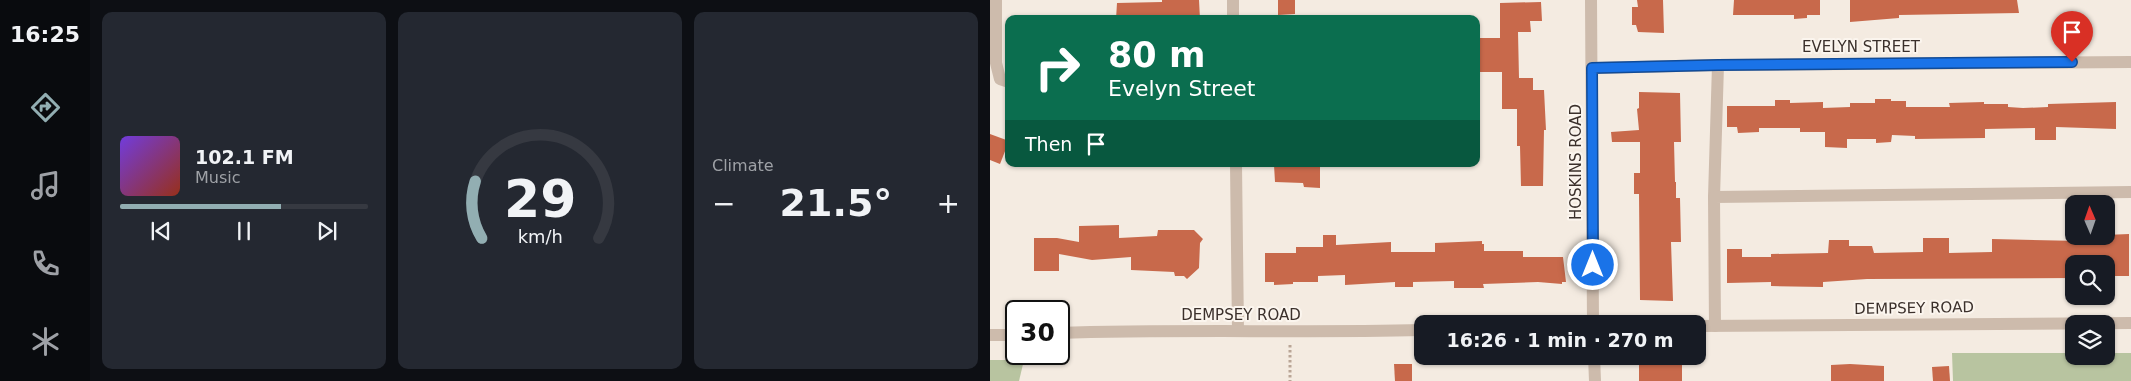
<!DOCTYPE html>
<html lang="en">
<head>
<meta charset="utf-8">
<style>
	:root { --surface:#171b24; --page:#242831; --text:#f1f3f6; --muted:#9ea1a6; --line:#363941; --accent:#92aeb2 }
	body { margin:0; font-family:"DejaVu Sans",sans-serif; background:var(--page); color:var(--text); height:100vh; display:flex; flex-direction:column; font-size:19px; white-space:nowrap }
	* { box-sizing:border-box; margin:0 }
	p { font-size:16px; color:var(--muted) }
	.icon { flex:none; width:28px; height:28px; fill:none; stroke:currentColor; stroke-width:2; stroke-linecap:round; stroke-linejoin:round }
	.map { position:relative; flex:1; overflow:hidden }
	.drawer { display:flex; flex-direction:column; gap:12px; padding:12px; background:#0d0f14; width:900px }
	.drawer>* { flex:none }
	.guide { position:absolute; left:15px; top:15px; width:475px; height:152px; border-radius:10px; box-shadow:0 1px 4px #0004; background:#0b6e4f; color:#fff; overflow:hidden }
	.needle { width:32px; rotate:358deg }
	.controls { position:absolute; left:1075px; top:195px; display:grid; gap:10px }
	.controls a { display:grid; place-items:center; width:50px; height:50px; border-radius:10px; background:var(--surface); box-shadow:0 1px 4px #0004; font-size:25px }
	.speed { position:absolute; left:15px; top:300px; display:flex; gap:10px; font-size:25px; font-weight:700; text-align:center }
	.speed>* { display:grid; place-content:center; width:65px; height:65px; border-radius:50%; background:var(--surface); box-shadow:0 1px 4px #0004; line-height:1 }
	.speed .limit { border:2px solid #111; border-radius:8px; background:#fff; color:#111 }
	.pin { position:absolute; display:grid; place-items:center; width:42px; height:42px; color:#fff; margin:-51px -21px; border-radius:50% 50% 50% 0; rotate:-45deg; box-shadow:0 0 5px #0007 }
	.pin .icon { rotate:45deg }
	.me { position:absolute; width:55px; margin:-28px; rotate:0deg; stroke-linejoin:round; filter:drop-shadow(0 0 4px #0008) }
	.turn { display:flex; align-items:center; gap:18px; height:105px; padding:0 20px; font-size:22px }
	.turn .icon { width:65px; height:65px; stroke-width:2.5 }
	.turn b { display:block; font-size:35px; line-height:42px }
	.then { display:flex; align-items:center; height:48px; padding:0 20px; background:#0003; gap:10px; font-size:19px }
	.big { font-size:38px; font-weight:800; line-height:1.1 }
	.drawer .card { flex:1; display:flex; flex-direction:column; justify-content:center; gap:8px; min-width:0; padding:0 18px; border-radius:10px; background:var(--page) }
	.drawer .dial { align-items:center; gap:0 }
	.dial svg { height:130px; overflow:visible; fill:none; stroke:var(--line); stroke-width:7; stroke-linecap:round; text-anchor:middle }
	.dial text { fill:var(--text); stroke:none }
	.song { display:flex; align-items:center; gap:15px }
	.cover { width:60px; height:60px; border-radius:8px; background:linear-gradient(135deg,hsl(260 70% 55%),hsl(10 70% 35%)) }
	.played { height:5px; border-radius:2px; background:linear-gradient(90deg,var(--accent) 65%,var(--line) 65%) }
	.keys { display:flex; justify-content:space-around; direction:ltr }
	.heat { display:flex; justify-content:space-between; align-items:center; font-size:28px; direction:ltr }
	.drawer .tiles { flex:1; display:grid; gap:12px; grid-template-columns:repeat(3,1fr) }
	.trip { position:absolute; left:424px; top:315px; width:292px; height:50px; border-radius:10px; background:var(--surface); box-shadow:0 1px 4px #0004; font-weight:800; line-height:50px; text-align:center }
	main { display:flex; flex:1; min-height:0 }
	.dock { display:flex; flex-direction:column; width:90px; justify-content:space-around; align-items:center; background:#090b0e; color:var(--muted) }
	.dock .icon { width:35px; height:35px }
	.dock .selected { color:var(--accent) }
	.dock b { font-size:22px; color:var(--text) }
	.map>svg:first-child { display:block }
	.green { fill:#b8c4a0 }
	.building { fill:#c8694b }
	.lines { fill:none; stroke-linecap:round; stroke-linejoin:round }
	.path { stroke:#b9a596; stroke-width:3; stroke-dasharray:2.5 2.5; stroke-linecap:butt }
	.minor { stroke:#cdbbac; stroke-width:12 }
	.route-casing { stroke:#114b97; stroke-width:12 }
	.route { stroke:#1a73e8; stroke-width:9 }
	.labels { text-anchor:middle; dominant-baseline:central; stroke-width:4; stroke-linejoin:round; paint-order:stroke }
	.street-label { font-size:15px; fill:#3b302b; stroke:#fbf5ee }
</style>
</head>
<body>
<main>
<nav class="dock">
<b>16:25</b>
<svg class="icon selected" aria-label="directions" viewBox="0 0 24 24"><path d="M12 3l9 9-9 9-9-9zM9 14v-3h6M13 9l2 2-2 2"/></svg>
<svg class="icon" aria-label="music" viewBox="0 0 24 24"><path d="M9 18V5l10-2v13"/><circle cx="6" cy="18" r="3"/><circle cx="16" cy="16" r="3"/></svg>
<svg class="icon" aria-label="phone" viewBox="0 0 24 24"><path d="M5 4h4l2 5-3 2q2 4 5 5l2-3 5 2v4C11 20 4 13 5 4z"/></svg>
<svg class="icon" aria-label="climate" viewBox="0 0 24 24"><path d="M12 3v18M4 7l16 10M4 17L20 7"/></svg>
</nav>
<section class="drawer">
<div class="tiles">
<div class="card">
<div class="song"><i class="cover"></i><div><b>102.1 FM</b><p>Music</p></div></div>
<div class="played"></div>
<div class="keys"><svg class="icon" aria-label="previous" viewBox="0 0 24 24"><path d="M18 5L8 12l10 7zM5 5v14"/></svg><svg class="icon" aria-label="pause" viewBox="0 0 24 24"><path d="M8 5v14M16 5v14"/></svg><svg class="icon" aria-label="next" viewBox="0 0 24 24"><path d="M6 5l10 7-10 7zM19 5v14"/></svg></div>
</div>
<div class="card dial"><svg viewBox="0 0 100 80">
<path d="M14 69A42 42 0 1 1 86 69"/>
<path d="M14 69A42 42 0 0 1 10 34" stroke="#92aeb2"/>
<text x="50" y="56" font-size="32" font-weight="700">29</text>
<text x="50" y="72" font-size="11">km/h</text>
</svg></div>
<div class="card"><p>Climate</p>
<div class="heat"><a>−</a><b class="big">21.5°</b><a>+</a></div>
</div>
</div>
</section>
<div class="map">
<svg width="1141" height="381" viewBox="0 0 1141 381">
	<rect width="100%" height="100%" fill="#f4ebe1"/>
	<!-- green -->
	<g class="green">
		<path d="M 962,353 L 1084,353 L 1084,356 L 1116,356 L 1116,353 L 1141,353 L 1141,381 L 963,381 Z"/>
		<path d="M 0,360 L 34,360 L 29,381 L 0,381 Z"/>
	</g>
	<!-- building -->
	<g class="building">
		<path d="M 172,0 L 209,0 L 210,19 L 126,19 L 127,3 L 172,2 Z"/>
		<path d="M 288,0 L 305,0 L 305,14 L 288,15 Z"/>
		<path d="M 647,0 L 673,0 L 674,33 L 648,32 L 646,25 L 642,25 L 642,7 L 648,7 Z"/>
		<path d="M 744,0 L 830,0 L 830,15 L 817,15 L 817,18 L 804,19 L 804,15 L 743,15 Z"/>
		<path d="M 860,0 L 1027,0 L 1029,13 L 909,15 L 909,18 L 860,22 Z"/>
		<path d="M 551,2 L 552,21 L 540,21 L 541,32 L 528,32 L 529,78 L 543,78 L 543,90 L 554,90 L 556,130 L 554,130 L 553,186 L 531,186 L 530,146 L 527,146 L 527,109 L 512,109 L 512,72 L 489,72 L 488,38 L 510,38 L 510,3 Z"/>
		<path d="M 649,92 L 690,93 L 691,142 L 684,142 L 685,182 L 686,182 L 686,198 L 690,198 L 691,242 L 681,242 L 683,301 L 650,300 L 649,194 L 644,194 L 644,173 L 650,173 L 650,142 L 622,142 L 621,132 L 649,130 L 647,109 L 649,108 Z"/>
		<path d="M 885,99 L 901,99 L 901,101 L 916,101 L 916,107 L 960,107 L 959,103 L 994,102 L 994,104 L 1018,104 L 1018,107 L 1033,108 L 1058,107 L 1058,104 L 1126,102 L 1126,129 L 1066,127 L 1066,140 L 1045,140 L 1045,128 L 995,129 L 995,138 L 925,139 L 925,136 L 902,135 L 901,142 L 886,143 L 886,139 L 857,139 L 857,148 L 835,147 L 835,132 L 810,132 L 810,128 L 769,128 L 769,132 L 748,133 L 747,127 L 737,127 L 737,106 L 785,106 L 785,100 L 800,100 L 800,103 L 833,102 L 833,108 L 860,107 L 860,103 L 885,103 Z"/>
		<path d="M 0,134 L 19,141 L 10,164 L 0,160 Z"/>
		<path d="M 289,164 L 318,164 L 318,167 L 330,167 L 330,188 L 314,187 L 313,183 L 285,182 L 284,165 Z"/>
		<path d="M 129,225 L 129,238 L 167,236 L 168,230 L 204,230 L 213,239 L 210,243 L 209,268 L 197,279 L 194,276 L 185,276 L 184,272 L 141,270 L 141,257 L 102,260 L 69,254 L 69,271 L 44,271 L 44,238 L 67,238 L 89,242 L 89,226 Z"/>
		<path d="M 1139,234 L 1139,276 L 1117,276 L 1117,264 L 1084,264 L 1084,278 L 877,279 L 833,282 L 833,287 L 781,286 L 781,282 L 737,283 L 737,249 L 752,249 L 752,257 L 781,257 L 781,254 L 838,253 L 839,240 L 859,240 L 859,246 L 882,246 L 884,253 L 933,252 L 933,238 L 959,238 L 959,253 L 1002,252 L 1002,239 L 1091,241 L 1091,236 Z"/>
		<path d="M 333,235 L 346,235 L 346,245 L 401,242 L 401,252 L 445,252 L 445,243 L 492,241 L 492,244 L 494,244 L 494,251 L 533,251 L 533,257 L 573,257 L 576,282 L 572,282 L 572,284 L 548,282 L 493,284 L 494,288 L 464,288 L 464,281 L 423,282 L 423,287 L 405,287 L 405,282 L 355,285 L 355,275 L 328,276 L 328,282 L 303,282 L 303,284 L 284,285 L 284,282 L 275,282 L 275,253 L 306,253 L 306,247 L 333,247 Z"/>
		<path d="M 404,364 L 422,364 L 422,381 L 405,381 Z"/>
		<path d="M 692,364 L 692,381 L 649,381 L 649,365 Z"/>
		<path d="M 860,364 L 894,366 L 894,381 L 841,381 L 841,365 Z"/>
		<path d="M 959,366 L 960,381 L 943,381 L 942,367 Z"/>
	</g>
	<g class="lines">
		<!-- path -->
		<path class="path" d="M 300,345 L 300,381"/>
		<!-- minor -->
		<g class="minor">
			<path d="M 6,0 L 6,63 L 10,79 L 19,82"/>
			<path d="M 243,0 L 243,19"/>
			<path d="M 601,0 L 603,324"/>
			<path d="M 602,68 L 728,65 L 1141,62"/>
			<path d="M 246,164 L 248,331"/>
			<path d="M 724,197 L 728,65"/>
			<path d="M 708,326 L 1141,323"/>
			<path d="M 725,326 L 724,197 L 1141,192"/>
			<path d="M 69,333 C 190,329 311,333 432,330"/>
			<path d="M 0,335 L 26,335"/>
			<path d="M 604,356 L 605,381"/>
		</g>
	</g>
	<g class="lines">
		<defs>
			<path id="route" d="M 603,265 L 602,68 L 728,65 L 1082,62"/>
		</defs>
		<!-- route casing -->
		<use href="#route" class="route-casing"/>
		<!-- route -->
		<use href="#route" class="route"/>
	</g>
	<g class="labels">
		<!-- street labels -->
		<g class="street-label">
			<text x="871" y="47">EVELYN STREET</text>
			<text transform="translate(586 162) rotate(-90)">HOSKINS ROAD</text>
			<text transform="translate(924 308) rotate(-1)">DEMPSEY ROAD</text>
			<text x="251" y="315">DEMPSEY ROAD</text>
		</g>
	</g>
</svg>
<div class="controls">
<a><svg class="needle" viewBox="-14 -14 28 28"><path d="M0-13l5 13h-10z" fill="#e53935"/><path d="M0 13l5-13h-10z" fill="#9ea1a6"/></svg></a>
<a><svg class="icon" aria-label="search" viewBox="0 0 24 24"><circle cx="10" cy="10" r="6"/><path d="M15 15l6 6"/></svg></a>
<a><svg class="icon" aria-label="layers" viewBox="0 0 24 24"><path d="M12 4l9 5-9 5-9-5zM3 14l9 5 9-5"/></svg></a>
</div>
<div class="speed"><div class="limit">30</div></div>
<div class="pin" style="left:1082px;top:62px;background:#d93025"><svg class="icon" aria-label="arrive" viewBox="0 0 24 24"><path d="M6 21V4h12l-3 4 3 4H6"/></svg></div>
<svg class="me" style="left:603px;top:265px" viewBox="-20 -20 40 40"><circle r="17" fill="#1a73e8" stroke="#fff" stroke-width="3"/><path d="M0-11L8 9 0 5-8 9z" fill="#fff"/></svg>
<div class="trip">16:26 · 1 min · 270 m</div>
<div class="guide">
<div class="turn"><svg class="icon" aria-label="right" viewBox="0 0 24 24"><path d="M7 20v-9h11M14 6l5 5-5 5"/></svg><div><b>80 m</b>Evelyn Street</div></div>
<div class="then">Then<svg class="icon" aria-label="arrive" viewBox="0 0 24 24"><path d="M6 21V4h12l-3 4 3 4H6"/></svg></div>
</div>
</div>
</main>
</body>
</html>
